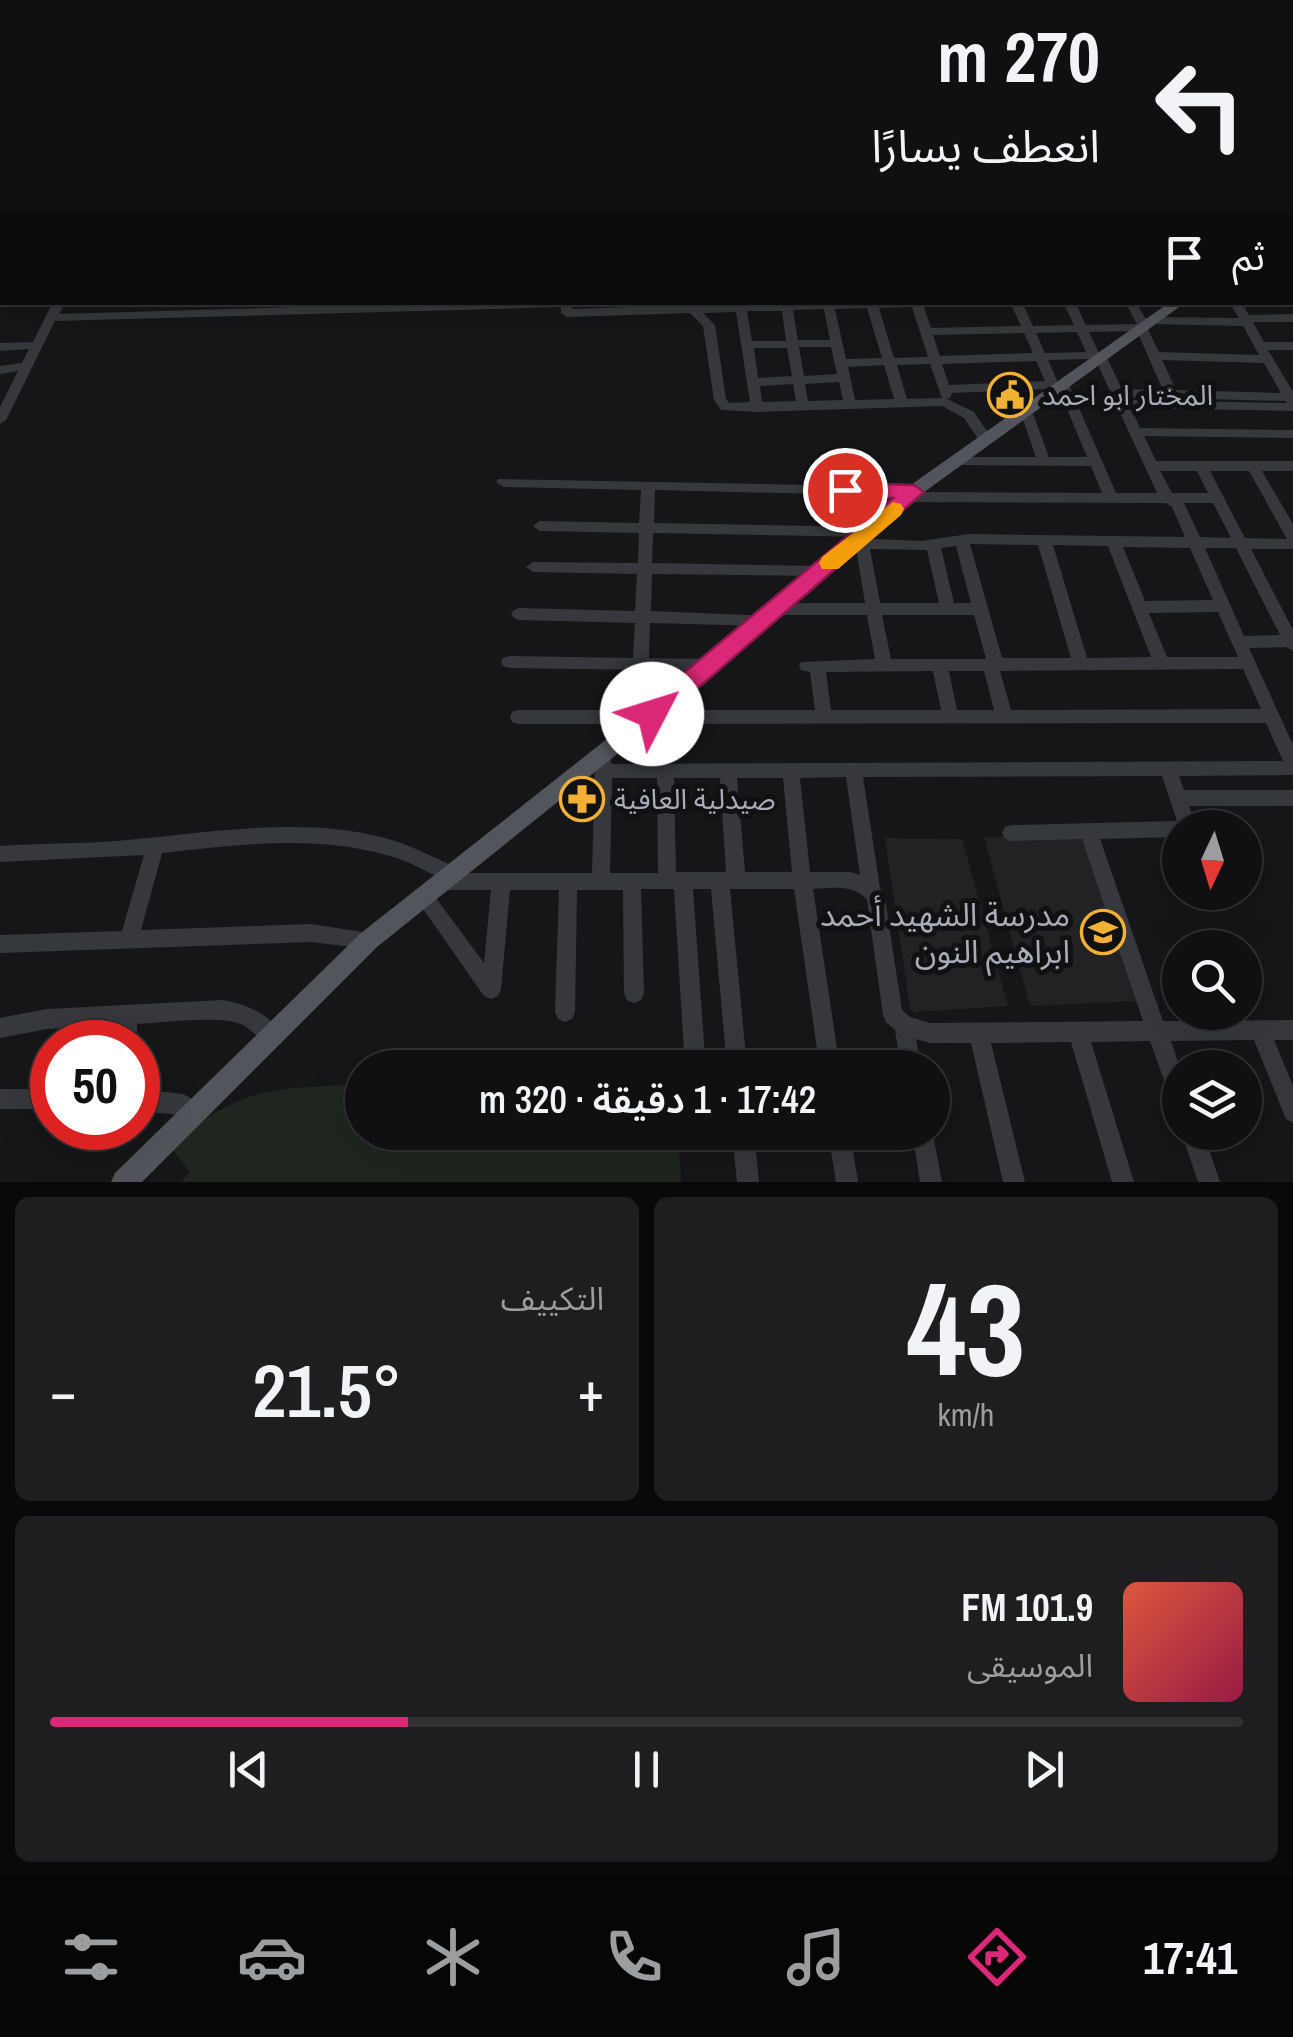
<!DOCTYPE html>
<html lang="ar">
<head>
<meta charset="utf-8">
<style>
	:root { --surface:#101012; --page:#1e1e20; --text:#f1f3f6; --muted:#9c9d9f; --line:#303032; --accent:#db2777 }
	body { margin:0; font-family:"Archivo Narrow","Noto Sans Arabic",sans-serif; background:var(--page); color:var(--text); direction:rtl; height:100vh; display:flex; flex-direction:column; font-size:38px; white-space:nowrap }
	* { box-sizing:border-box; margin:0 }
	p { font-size:32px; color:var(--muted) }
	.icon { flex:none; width:55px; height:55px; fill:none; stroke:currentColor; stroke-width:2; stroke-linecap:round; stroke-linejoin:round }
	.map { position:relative; height:1182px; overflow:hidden; direction:ltr }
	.drawer { display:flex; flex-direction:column; gap:15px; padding:15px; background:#09090a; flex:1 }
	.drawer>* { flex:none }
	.guide { position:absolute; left:0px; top:0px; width:1295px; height:305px; box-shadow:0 10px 40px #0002,0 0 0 2px var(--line); direction:rtl; background:#101012; color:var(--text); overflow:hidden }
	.needle { width:65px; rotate:184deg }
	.buttons { position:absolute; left:1162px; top:810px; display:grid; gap:20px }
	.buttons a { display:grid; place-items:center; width:100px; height:100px; border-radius:50%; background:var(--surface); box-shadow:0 10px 40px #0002,0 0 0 2px var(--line); font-size:50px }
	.speed { position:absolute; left:30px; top:1020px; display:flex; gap:20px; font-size:50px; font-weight:700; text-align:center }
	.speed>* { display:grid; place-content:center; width:130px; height:130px; border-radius:50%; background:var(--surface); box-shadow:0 10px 40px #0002,0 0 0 2px var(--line); line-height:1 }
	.speed .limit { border:15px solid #d22; background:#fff; color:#111 }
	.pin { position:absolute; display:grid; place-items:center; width:85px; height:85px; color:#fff; margin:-42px; border:5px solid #fff; border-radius:50%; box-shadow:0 2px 10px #0007 }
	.me { position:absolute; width:110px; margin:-55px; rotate:50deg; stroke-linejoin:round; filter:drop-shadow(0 0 8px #0008) }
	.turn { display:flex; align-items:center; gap:35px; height:210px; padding:0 30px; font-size:45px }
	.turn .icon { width:130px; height:130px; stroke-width:2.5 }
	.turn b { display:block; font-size:70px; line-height:85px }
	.then { display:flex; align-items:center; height:95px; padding:0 30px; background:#0003; gap:20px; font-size:38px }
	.big { font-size:75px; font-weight:600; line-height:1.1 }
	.drawer .widget { flex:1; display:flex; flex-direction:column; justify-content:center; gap:15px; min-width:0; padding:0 35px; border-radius:15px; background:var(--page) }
	.drawer .dial { align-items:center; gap:0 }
	.dial b { font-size:130px; line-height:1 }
	.song { display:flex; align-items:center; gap:30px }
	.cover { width:120px; height:120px; border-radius:15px; background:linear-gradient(135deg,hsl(10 70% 55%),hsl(340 70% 35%)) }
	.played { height:10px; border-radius:5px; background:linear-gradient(90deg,var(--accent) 30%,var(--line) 30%) }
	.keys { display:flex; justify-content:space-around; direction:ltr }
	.heat { display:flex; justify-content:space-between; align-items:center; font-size:55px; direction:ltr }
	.drawer .tiles { flex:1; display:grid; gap:15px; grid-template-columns:1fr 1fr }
	.widget:last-child { grid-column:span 2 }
	.trip { position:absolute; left:345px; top:1050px; width:605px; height:100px; border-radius:50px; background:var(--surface); box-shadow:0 10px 40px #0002,0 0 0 2px var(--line); font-weight:600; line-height:100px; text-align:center; direction:rtl }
	.menu { display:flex; height:160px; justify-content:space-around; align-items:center; background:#060607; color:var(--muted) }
	.menu .icon { width:70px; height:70px }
	.menu .current { color:var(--accent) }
	.menu b { font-size:45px; color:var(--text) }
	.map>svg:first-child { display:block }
	.built { fill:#222225 }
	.green { fill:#1e261f }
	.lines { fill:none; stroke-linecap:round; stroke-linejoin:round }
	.minor { fill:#37383d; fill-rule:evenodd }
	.major { fill:#53555c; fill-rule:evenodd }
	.highway { fill:#63666e; fill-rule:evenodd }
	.route { fill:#db2777; stroke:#8e194d; stroke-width:2.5 }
	.slow { fill:#f59e0b }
	.labels { text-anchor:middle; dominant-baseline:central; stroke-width:10; stroke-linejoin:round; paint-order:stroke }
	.poi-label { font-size:28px; fill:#a8adb8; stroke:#111113; text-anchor:start }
	.near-poi-label { font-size:32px; fill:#a8adb8; stroke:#111113; text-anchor:end }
</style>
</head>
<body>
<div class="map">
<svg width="1293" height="1182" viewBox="0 0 1293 1182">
	<rect width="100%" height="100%" fill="#161618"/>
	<!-- built -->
	<g class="built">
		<path d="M 1075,835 L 1083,841 L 1138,1001 L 1030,1006 L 984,837 Z"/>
		<path d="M 885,838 L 962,839 L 1008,1006 L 914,1012 L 910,1008 Z"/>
	</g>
	<!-- green -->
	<path class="green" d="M 362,1085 L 362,1132 L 678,1133 L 681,1182 L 181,1182 L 190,1172 L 170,1146 C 239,1087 275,1087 362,1085 Z"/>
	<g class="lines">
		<!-- minor -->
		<g class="minor">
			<path d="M 14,0 L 23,0 L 21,2 L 13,2 Z"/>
			<path d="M 32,0 L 41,0 L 39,2 L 31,2 Z"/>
			<path d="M 65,0 L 73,0 L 72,2 L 64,2 Z"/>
			<path d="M 90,0 L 122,0 L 123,1 L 90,2 Z"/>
			<path d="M 202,0 L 210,0 L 209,2 L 201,2 Z"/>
			<path d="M 278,0 L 286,0 L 285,2 L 277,2 Z"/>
			<path d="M 316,0 L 324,0 L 323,2 L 315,2 Z"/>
			<rect x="336" y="0" width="8" height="2"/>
			<rect x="365" y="0" width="8" height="2"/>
			<path d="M 393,0 L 401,0 L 400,2 L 392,2 Z"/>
			<path d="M 420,0 L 428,0 L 427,2 L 419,2 Z"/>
			<path d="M 447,0 L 455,0 L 454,2 L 446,2 Z"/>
			<rect x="489" y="0" width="8" height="2"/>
			<rect x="518" y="0" width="8" height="2"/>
			<path d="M 631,0 L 639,0 L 640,2 L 632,2 Z"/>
			<path d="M 674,0 L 720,0 L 716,2 L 672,2 Z"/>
			<path d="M 852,0 L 860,0 L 861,2 L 853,2 Z"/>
			<path d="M 973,0 L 1133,0 L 1135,2 L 971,2 Z"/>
			<rect x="0" y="19" width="2" height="7"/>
			<path d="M 1293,26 L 1293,32 L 1292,32 L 1292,27 Z"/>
			<path d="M 0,35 L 2,36 L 2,40 L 0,41 Z"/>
			<rect x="1292" y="41" width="1" height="6"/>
			<rect x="1292" y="57" width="1" height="6"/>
			<rect x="1292" y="73" width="1" height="6"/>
			<rect x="0" y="74" width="2" height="6"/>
			<rect x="1292" y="89" width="1" height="6"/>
			<path d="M 2,90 L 2,99 L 0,100 L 0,91 Z"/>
			<rect x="0" y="105" width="2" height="6"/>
			<rect x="1292" y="107" width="1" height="6"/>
			<rect x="0" y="127" width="2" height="6"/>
			<rect x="1292" y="134" width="1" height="6"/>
			<rect x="1292" y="145" width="1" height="7"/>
			<rect x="0" y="148" width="2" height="6"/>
			<rect x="1292" y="156" width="1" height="6"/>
			<rect x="0" y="168" width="2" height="6"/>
			<rect x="1292" y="172" width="1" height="6"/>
			<rect x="0" y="190" width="2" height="6"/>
			<rect x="1292" y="196" width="1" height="6"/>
			<rect x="0" y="213" width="2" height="7"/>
			<rect x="1292" y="218" width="1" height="6"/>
			<rect x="0" y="238" width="2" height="6"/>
			<rect x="1292" y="243" width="1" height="6"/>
			<rect x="0" y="265" width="2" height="6"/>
			<rect x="1292" y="274" width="1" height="6"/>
			<rect x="0" y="290" width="2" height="6"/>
			<path d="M 53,302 L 65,302 L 59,314 L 463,302 L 571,302 L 572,309 L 780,302 L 967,302 L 962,305 L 924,307 L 931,328 L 1021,326 L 1010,302 L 1022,302 L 1033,326 L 1074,325 L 1063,302 L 1075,302 L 1086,325 L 1137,324 L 1125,302 L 1136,302 L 1147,321 L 1153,317 L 1239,318 L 1229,302 L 1241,302 L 1249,315 L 1293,314 L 1293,322 L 1253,322 L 1264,342 L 1293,342 L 1293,350 L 1268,350 L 1293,392 L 1293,411 L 1131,408 L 1140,428 L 1293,430 L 1293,438 L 1144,436 L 1156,461 L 1293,461 L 1293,471 L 1262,471 L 1293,524 L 1293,549 L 1251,549 L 1293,630 L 1293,651 L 1286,647 L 1249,648 L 1293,745 L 1293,775 L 1179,776 L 1184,790 L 1293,790 L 1293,806 L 1189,806 L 1197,828 L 1180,828 L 1180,837 L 1100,839 L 1163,1021 L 1293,1020 L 1293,1040 L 1274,1040 L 1293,1086 L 1293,1123 L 1286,1119 L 1254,1040 L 1171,1041 L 1180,1068 L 1180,1108 L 1173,1105 L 1150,1041 L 1091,1042 L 1134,1182 L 1112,1182 L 1071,1042 L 991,1043 L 1025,1182 L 1003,1182 L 971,1043 L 930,1043 L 916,1039 L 921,1068 L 901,1068 L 895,1030 L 886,1022 L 883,1015 L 867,900 C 854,884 832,888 813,889 L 840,1068 L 685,1068 L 674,889 L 641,889 L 644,993 L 641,1000 L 634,1003 L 627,1000 L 624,993 L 623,890 L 577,890 L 575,1012 L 572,1019 L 565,1022 L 558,1019 L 555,1012 L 559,890 L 510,890 L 501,989 L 498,996 L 491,999 L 484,996 L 414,896 L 416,890 L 423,887 L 430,890 L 484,963 L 491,890 L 442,890 L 435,888 L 433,882 L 436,876 C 420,868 404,859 386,855 C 315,834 234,845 162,853 L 141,930 L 311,924 L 376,934 L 379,940 L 376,946 L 369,949 L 311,942 L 0,953 L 0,935 L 122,931 L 144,855 L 0,862 L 0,846 C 39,843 77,844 116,841 C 203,834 298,815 385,838 C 410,845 433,857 456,867 L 459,873 L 592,873 L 595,762 L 598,757 L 604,755 L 610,757 L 612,764 L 1283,761 L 1266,723 L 518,724 L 512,722 L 510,717 L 512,712 L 518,710 L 815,710 L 810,672 L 801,670 L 799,666 L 801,662 L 875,659 L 867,615 L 775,615 L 770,613 L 767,609 L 770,605 L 775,603 L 865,603 L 856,548 L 848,547 L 846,543 L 853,538 L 921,541 L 969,534 L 1185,537 L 1172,507 L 1166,503 L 908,502 L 903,500 L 901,496 L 655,490 L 654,523 L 867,527 L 874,532 L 867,537 L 653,533 L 652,563 L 820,566 L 827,571 L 820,576 L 652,574 L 651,611 L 767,616 L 770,620 L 767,624 L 762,626 L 650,623 L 649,658 L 710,659 L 716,661 L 718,665 L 716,669 L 710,671 L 509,668 L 503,666 L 501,662 L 503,658 L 509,656 L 633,658 L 635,623 L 519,620 L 514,618 L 511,614 L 514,610 L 519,608 L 635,611 L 637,574 L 533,572 L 526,567 L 533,562 L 638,563 L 639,533 L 540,531 L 533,526 L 540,521 L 639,523 L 641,490 L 503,487 L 496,482 L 498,479 L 914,487 L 921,492 L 1102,493 L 1091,466 L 956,465 L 949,461 L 956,457 L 1036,457 L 1020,411 L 1026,407 L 1032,411 L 1049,457 L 1087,457 L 1060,392 L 1051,393 L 1048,389 L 952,393 L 950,398 L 947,399 L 974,412 L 991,437 L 993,440 L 991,443 L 981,443 L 964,418 L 942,406 L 757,412 L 721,410 L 714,400 L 703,326 L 690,313 L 567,317 L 561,313 L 561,307 L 55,321 L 6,420 L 0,424 L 0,407 L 18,371 L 0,374 L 0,366 L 22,363 L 29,349 L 0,351 L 0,343 L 33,342 ZM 912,307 L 928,357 L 894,358 L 879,308 ZM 867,308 L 882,358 L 846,359 L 835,309 ZM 824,309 L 830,340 L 798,340 L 793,310 ZM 747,311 L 782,311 L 786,341 L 752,341 ZM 736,312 L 750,402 L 729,403 L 726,399 L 715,325 L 703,313 ZM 1149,324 L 1243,326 L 1259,355 L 1159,352 L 1148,330 L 1151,327 ZM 1137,331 L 1163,390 L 1122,389 L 1107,358 L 1100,355 L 1089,332 ZM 1077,332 L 1086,352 L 1045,353 L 1036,333 ZM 1024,333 L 1033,353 L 940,356 L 933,335 ZM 799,347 L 831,347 L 837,374 L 804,376 ZM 754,348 L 787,348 L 792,376 L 758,378 ZM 1090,359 L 1093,364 L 1098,365 L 1157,493 L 1116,493 L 1069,385 L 1063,381 L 1058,383 L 1048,360 ZM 1162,360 L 1264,363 L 1281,393 L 1176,390 ZM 1036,361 L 1045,381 L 949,385 L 942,364 ZM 930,364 L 942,398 L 907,399 L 897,365 ZM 884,365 L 894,399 L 855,400 L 848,367 ZM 839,382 L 843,400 L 808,401 L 805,384 ZM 793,384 L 796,401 L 762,402 L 760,386 ZM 1126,397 L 1285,401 L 1287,403 L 1127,400 ZM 1160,471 L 1197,471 L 1208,493 L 1172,493 ZM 1210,471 L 1249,471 L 1287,539 L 1245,538 ZM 1184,503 L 1213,503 L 1231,538 L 1200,537 ZM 970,544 L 1038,545 L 1071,658 L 1002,658 ZM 1053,545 L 1108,546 L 1151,657 L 1087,658 ZM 956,546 L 971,603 L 954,603 L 941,548 ZM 1123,547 L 1190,548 L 1213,600 L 1145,601 ZM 1205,548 L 1236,548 L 1280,635 L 1244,636 ZM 870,549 L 927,550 L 939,603 L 880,603 ZM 1218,612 L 1238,657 L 1167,657 L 1149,613 ZM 882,615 L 974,615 L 986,659 L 891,659 ZM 1243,669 L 1261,709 L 1011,710 L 1000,671 ZM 933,671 L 941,710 L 831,710 L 826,672 ZM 949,671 L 984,671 L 994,710 L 957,710 ZM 1162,776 L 1177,821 L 1011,825 L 1005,827 L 1002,833 L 1005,839 L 1011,841 L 1082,839 L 1143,1021 L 930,1023 L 910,1017 L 902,1010 L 885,899 L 880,888 L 863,777 ZM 846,777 L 860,875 L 851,872 L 810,872 L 800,778 ZM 612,778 L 657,778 L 658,873 L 610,873 ZM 674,778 L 720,778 L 726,872 L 676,872 ZM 737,778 L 783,778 L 792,872 L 745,872 ZM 693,889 L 711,889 L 726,1056 L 705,1057 ZM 730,889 L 794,889 L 818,1056 L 746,1056 Z"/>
			<path d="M 223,1000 C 247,1004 272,1015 283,1037 L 280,1044 L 273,1047 C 261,1042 253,1030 241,1024 C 219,1015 162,1023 137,1024 L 137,1042 L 117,1042 L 117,1025 L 47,1029 L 0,1038 L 0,1018 L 47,1009 Z"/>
			<rect x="0" y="1089" width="52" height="20"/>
			<path d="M 138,1089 L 183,1094 L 203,1105 L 207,1112 L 203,1119 L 196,1123 L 181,1115 L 138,1111 Z"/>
			<path d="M 932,1129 L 942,1182 L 920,1182 L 912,1132 L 932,1132 Z"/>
			<path d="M 732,1132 L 754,1132 L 759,1182 L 737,1182 Z"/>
			<path d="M 828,1132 L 850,1132 L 858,1182 L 836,1182 Z"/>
			<path d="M 1181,1132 L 1203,1132 L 1220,1182 L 1198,1182 Z"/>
		</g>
		<!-- major -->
		<g class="major">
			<path d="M 1293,212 L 1293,220 L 1292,221 L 1292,212 Z"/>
			<path d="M 1170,302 L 1186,302 L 927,490 L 636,739 L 377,947 L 142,1182 L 111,1182 L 115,1173 L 361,933 L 622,727 L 915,482 Z"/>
		</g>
		<!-- highway -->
		<path class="highway" d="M 1280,0 L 1292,0 L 1293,3 L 1282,2 Z"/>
	</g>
	<!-- route -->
	<path class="route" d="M 845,483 L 914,485 L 924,492 L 660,721 L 643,721 L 639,714 L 643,707 L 893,498 L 838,495 L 835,490 Z"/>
	<!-- slow -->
	<path class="slow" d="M 893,502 L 901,504 L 904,509 L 901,515 L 838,569 L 822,569 L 819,563 L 822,557 Z"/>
	<!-- icons -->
	<defs>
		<symbol id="civic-ring" viewBox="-11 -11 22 22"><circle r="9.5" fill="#111113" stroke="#f2b134" stroke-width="1.5"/><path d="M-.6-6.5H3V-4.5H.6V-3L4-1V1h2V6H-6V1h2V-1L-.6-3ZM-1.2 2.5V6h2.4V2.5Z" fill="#f2b134"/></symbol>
		<symbol id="pharmacy-ring" viewBox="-11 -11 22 22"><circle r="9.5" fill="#111113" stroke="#f2b134" stroke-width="1.5"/><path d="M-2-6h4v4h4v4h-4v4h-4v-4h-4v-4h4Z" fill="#f2b134"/></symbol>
		<symbol id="school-ring" viewBox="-11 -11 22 22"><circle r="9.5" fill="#111113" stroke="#f2b134" stroke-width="1.5"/><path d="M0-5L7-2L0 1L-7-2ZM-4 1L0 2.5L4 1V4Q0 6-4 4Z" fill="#f2b134"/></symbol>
	</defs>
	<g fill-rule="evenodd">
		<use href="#civic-ring" x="985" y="370" width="50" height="50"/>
		<use href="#pharmacy-ring" x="557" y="774" width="50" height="50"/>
		<use href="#school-ring" x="1078" y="907" width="50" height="50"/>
	</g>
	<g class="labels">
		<!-- poi labels -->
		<g class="poi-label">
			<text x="1042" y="395">المختار ابو احمد</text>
			<text x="614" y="799">صيدلية العافية</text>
		</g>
		<!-- near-poi labels -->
		<g class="near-poi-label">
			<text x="1070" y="914">مدرسة الشهيد أحمد<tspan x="1070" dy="37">ابراهيم النون</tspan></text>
		</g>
	</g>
</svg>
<div class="buttons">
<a><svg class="needle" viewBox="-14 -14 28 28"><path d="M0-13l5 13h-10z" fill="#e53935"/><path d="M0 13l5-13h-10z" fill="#9c9d9f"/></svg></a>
<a><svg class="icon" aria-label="search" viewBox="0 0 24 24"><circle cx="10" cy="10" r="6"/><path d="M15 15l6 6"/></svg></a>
<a><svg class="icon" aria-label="layers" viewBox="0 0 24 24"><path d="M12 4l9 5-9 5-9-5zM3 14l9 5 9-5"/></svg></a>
</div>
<div class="speed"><div class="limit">50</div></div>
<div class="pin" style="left:845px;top:490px;background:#d93025"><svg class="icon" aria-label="arrive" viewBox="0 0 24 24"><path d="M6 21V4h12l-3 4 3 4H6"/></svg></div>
<svg class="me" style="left:652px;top:714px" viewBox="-20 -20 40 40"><circle r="19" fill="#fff"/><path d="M0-13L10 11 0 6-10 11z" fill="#db2777"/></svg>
<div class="trip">17:42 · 1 دقيقة · 320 m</div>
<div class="guide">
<div class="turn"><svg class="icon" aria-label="left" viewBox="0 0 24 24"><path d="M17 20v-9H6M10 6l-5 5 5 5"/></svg><div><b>270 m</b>انعطف يسارًا</div></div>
<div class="then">ثم<svg class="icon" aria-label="arrive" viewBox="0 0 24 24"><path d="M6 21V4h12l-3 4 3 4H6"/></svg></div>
</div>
</div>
<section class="drawer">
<div class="tiles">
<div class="widget dial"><b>43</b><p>km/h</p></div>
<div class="widget"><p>التكييف</p>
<div class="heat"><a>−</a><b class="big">21.5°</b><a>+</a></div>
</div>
<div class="widget">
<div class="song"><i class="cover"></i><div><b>101.9 FM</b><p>الموسيقى</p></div></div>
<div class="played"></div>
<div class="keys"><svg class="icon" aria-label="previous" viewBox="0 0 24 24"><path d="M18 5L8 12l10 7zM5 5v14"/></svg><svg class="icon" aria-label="pause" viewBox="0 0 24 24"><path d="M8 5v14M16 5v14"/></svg><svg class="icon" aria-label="next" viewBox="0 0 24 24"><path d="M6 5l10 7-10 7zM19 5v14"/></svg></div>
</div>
</div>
</section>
<nav class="menu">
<b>17:41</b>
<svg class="icon current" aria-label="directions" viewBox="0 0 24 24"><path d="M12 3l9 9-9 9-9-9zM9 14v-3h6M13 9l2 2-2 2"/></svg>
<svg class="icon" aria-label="music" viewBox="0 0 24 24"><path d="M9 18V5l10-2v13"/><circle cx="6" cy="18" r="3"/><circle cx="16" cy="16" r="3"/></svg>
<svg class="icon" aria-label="phone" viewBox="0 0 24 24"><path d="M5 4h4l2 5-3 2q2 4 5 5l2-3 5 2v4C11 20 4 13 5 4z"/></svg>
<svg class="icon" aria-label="climate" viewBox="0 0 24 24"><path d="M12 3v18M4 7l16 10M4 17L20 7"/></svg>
<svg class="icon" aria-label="car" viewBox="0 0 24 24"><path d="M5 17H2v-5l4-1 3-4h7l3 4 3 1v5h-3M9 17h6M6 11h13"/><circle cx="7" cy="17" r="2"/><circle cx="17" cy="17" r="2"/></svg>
<svg class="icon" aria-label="filters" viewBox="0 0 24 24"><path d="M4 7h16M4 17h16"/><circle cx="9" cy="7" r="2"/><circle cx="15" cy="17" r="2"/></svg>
</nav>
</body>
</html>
